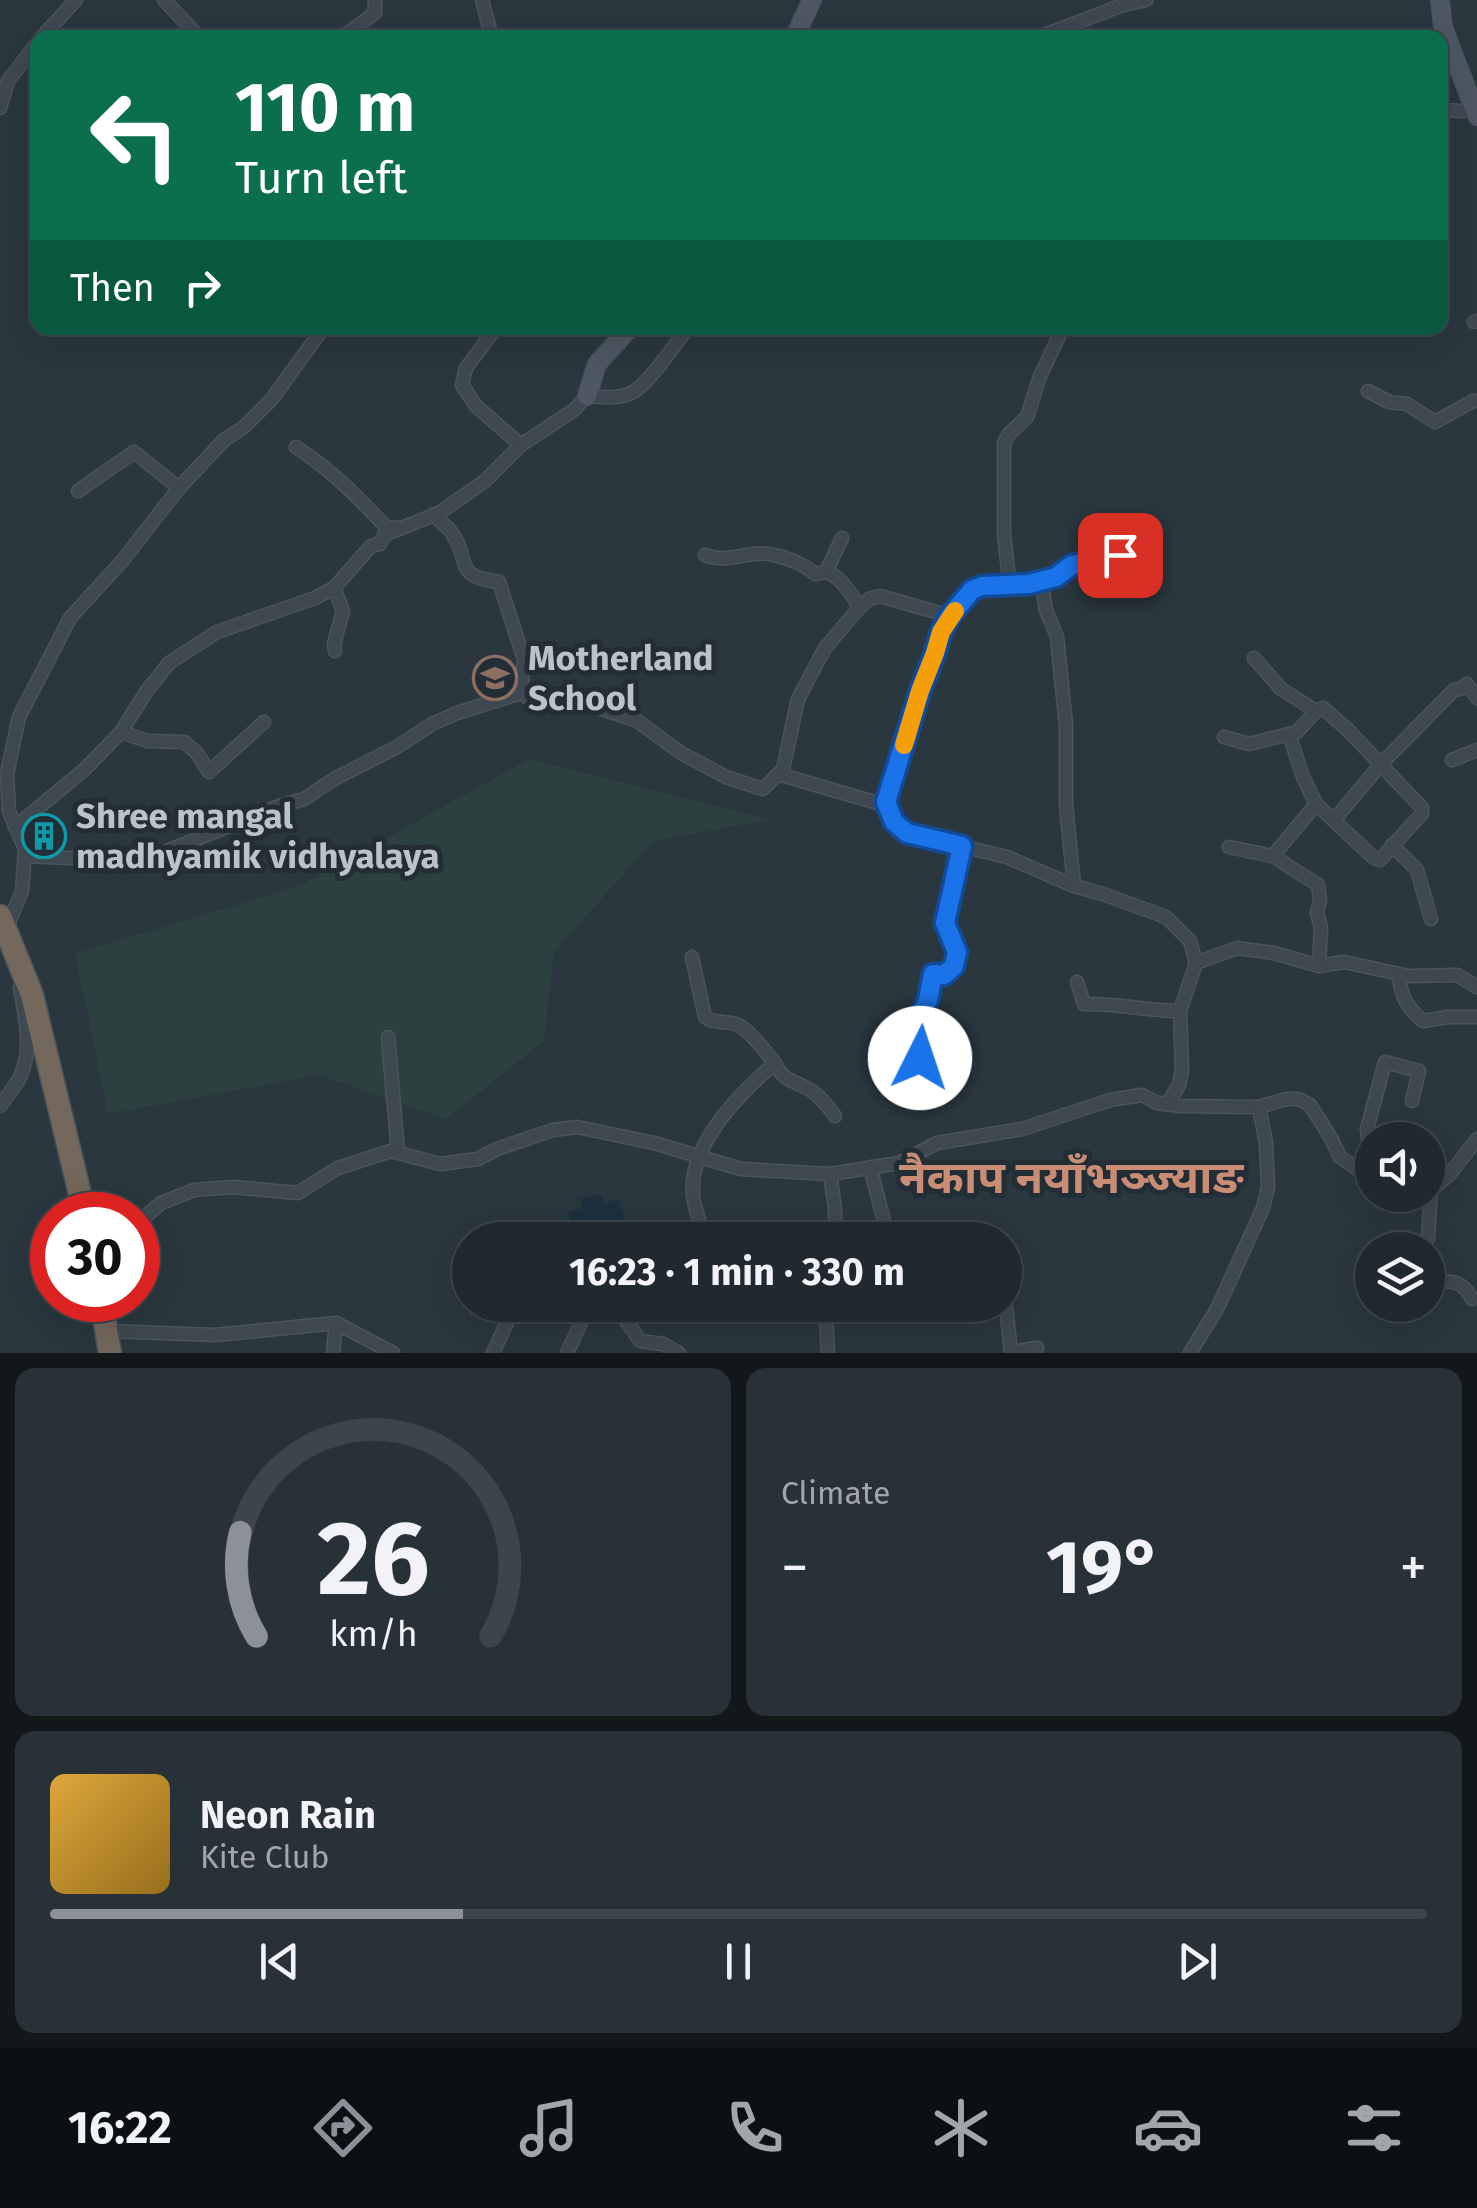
<!DOCTYPE html>
<html lang="en">
<head>
<meta charset="utf-8">
<style>
	:root { --surface:#20292f; --page:#283137; --text:#f1f3f6; --muted:#a2a6aa; --line:#3d454b; --accent:#8c9099 }
	body { margin:0; font-family:"Fira Sans","Noto Sans Devanagari",sans-serif; background:var(--page); color:var(--text); height:100vh; display:flex; flex-direction:column; font-size:38px; white-space:nowrap }
	* { box-sizing:border-box; margin:0 }
	p { font-size:32px; color:var(--muted) }
	.icon { flex:none; width:55px; height:55px; fill:none; stroke:currentColor; stroke-width:2; stroke-linecap:round; stroke-linejoin:round }
	.map { position:relative; height:1353px; overflow:hidden }
	.drawer { display:flex; flex-direction:column; gap:15px; padding:15px; background:#12171a; flex:1 }
	.drawer>* { flex:none }
	.banner { position:absolute; left:30px; top:30px; width:1418px; height:305px; border-radius:20px; box-shadow:0 10px 40px #0002,0 0 0 2px var(--line); background:#0b6e4f; color:#fff; overflow:hidden }
	.buttons { position:absolute; left:1355px; top:1122px; display:grid; gap:20px }
	.buttons a { display:grid; place-items:center; width:90px; height:90px; border-radius:50%; background:var(--surface); box-shadow:0 10px 40px #0002,0 0 0 2px var(--line); font-size:50px }
	.speed { position:absolute; left:30px; top:1192px; display:flex; gap:20px; font-size:50px; font-weight:700; text-align:center }
	.speed>* { display:grid; place-content:center; width:130px; height:130px; border-radius:50%; background:var(--surface); box-shadow:0 10px 40px #0002,0 0 0 2px var(--line); line-height:1 }
	.speed .limit { border:15px solid #d22; background:#fff; color:#111 }
	.pin { position:absolute; display:grid; place-items:center; width:85px; height:85px; color:#fff; margin:-42px; border-radius:20px; box-shadow:0 5px 15px #0006 }
	.me { position:absolute; width:110px; margin:-55px; rotate:4deg; stroke-linejoin:round; filter:drop-shadow(0 0 8px #0008) }
	.turn { display:flex; align-items:center; gap:35px; height:210px; padding:0 40px; font-size:45px }
	.turn .icon { width:130px; height:130px; stroke-width:2.5 }
	.turn b { display:block; font-size:70px; line-height:85px }
	.then { display:flex; align-items:center; height:95px; padding:0 40px; background:#0003; gap:20px; font-size:38px }
	.big { font-size:75px; font-weight:700; line-height:1.1 }
	.drawer .widget { flex:1; display:flex; flex-direction:column; justify-content:center; gap:15px; min-width:0; padding:0 35px; border-radius:20px; background:var(--page) }
	.drawer .dial { align-items:center; gap:0 }
	.dial svg { height:260px; overflow:visible; fill:none; stroke:var(--line); stroke-width:7; stroke-linecap:round; text-anchor:middle }
	.dial text { fill:var(--text); stroke:none }
	.song { display:flex; align-items:center; gap:30px }
	.cover { width:120px; height:120px; border-radius:15px; background:linear-gradient(135deg,hsl(40 70% 55%),hsl(40 70% 35%)) }
	.played { height:10px; border-radius:5px; background:linear-gradient(90deg,var(--accent) 30%,var(--line) 30%) }
	.keys { display:flex; justify-content:space-around; direction:ltr }
	.heat { display:flex; justify-content:space-between; align-items:center; font-size:55px; direction:ltr }
	.drawer .tiles { flex:1; display:grid; gap:15px; grid-template-columns:1fr 1fr }
	.widget:last-child { grid-column:span 2 }
	.trip { position:absolute; left:452px; top:1222px; width:570px; height:100px; border-radius:50px; background:var(--surface); box-shadow:0 10px 40px #0002,0 0 0 2px var(--line); font-weight:700; line-height:100px; text-align:center }
	.tab-bar { display:flex; height:160px; justify-content:space-around; align-items:center; background:#0d1013; color:var(--muted) }
	.tab-bar .icon { width:70px; height:70px }
	.tab-bar .on { color:var(--accent) }
	.tab-bar b { font-size:45px; color:var(--text) }
	.map>svg:first-child { display:block }
	.green { fill:#2c403f }
	.water { fill:#1e303d }
	.lines { fill:none; stroke-linecap:round; stroke-linejoin:round }
	.street-casing { stroke:#4b545c; stroke-width:15 }
	.secondary-casing { stroke:#4b545c; stroke-width:20 }
	.highway-casing { stroke:#49535a; stroke-width:25 }
	.street { stroke:#3e4850; stroke-width:12 }
	.secondary { stroke:#4d5862; stroke-width:18 }
	.highway { stroke:#74675c; stroke-width:22 }
	.route-casing { stroke:#114b97; stroke-width:25 }
	.route { stroke:#1a73e8; stroke-width:18 }
	.slow { stroke:#f59e0b; stroke-width:18 }
	.labels { text-anchor:middle; dominant-baseline:central; stroke-width:10; stroke-linejoin:round; paint-order:stroke }
	.poi-label { font-size:35px; font-weight:bold; fill:#bbc3ca; stroke:#232d35; text-anchor:start }
	.district-label { font-size:45px; font-weight:bold; fill:#c98d76; stroke:#232d35 }
</style>
</head>
<body>
<div class="map">
<svg width="1477" height="1353" viewBox="0 0 1477 1353">
	<rect width="100%" height="100%" fill="#2a373f"/>
	<!-- green -->
	<path class="green" d="M 529,759 L 770,820 L 653,841 L 554,952 L 544,1041 L 446,1119 L 319,1075 L 108,1114 L 75,953 L 300,886 Z"/>
	<!-- water -->
	<path class="water" d="M 601,1194 L 604,1203 L 619,1199 L 626,1223 L 574,1236 L 568,1212 L 582,1208 L 581,1199 Z"/>
	<g class="lines">
		<defs>
			<g id="street">
				<path d="M 164,0 L 200,38"/>
				<path d="M 482,0 L 492,38"/>
				<path d="M 41,38 L 76,0"/>
				<path d="M 341,38 L 375,13 L 375,0"/>
				<path d="M 1036,38 L 1123,5 L 1146,0"/>
				<path d="M 0,108 L 8,81 L 38,42"/>
				<path d="M 1440,110 L 1463,111 L 1473,107"/>
				<path d="M 1474,322 L 1477,321"/>
				<path d="M 496,328 L 466,368 L 462,385 L 476,406 L 521,445"/>
				<path d="M 1368,391 L 1389,402 L 1407,404 L 1435,422 L 1473,401 L 1477,401"/>
				<path d="M 296,447 C 331,470 358,497 386,527 L 398,528"/>
				<path d="M 78,491 L 134,452 L 179,488"/>
				<path d="M 433,515 C 439,520 447,526 452,533 C 472,563 452,576 499,582 L 524,659 L 521,693"/>
				<path d="M 842,538 L 826,572 C 841,576 851,595 860,607 L 825,648 L 798,699 L 783,769 L 778,774 L 881,804 L 886,803 L 894,822 L 907,833 L 1007,857 L 1074,886 L 1103,894 L 1166,917 L 1190,941 L 1196,963 L 1237,948 L 1274,953 L 1319,966 L 1344,962 L 1409,976 L 1457,975 L 1477,987"/>
				<path d="M 705,555 C 723,562 737,556 754,554 C 772,551 802,562 815,574 L 826,572"/>
				<path d="M 1041,580 L 1046,610 L 1057,637 L 1066,726 L 1066,805 L 1074,886"/>
				<path d="M 1010,586 L 1004,535 L 1004,443 L 1009,434 L 1027,417 L 1040,376 L 1063,328"/>
				<path d="M 334,588 L 343,611 L 334,644 L 335,651"/>
				<path d="M 860,607 L 869,599 L 880,596 L 950,616 L 972,590 L 982,586 L 1029,584 L 1055,577 L 1073,565 L 1120,555 L 1136,556"/>
				<path d="M 1254,658 L 1281,689 L 1316,711 L 1323,708 L 1348,730 L 1422,808 L 1422,814 C 1407,829 1394,845 1380,860 L 1374,858 L 1316,804 L 1303,777 L 1289,734"/>
				<path d="M 121,732 L 147,741 L 184,742 L 196,752 L 209,772 L 264,722"/>
				<path d="M 1224,737 L 1249,744 L 1297,732 L 1316,711"/>
				<path d="M 1452,760 L 1477,750"/>
				<path d="M 886,803 L 919,691 L 941,632 L 950,616"/>
				<path d="M 1335,819 L 1381,764 L 1454,690 L 1460,689 L 1467,684 L 1477,698"/>
				<path d="M 15,827 L 85,769 L 121,732 L 146,692 L 169,663 L 217,632 L 315,598 L 334,588 L 371,546 L 380,544 L 384,535 L 439,513 L 485,481 L 521,445 L 574,410 L 587,396 C 602,397 621,400 635,391 C 651,380 675,344 688,328"/>
				<path d="M 1392,845 L 1417,870 L 1431,919"/>
				<path d="M 1229,847 L 1273,856 L 1318,885 L 1320,900 L 1317,913 L 1321,928 L 1319,966"/>
				<path d="M 25,856 L 136,861 L 162,853 L 279,806 L 304,799 L 334,779 L 397,747 L 432,724 L 457,713 L 521,693 L 532,701 L 583,703 L 636,720 L 681,753 L 726,777 L 763,789 L 778,774"/>
				<path d="M 1273,856 L 1316,804"/>
				<path d="M 6,930 L 22,891 L 25,849 L 9,811 L 7,774 L 19,717 L 70,618 L 123,560 L 179,488 L 224,440 L 244,427 L 271,400 L 319,334 L 321,328"/>
				<path d="M 692,957 L 705,1017 C 717,1025 727,1020 738,1025 C 750,1030 766,1053 775,1063 C 740,1093 689,1144 693,1194 C 694,1209 701,1225 706,1240"/>
				<path d="M 1399,974 C 1400,995 1407,1008 1423,1021 L 1448,1017 L 1477,1017"/>
				<path d="M 1077,982 L 1084,1004 C 1117,1003 1147,1011 1180,1011"/>
				<path d="M 388,1037 L 398,1152"/>
				<path d="M 920,1057 L 915,1029 L 928,1000 L 933,975 L 944,975 L 955,966 L 957,952 L 945,923 L 962,845"/>
				<path d="M 775,1063 C 784,1084 797,1080 813,1092 C 822,1098 828,1107 835,1116"/>
				<path d="M 1160,1103 L 1168,1103 L 1179,1085 L 1182,1070 L 1180,1011 L 1196,963"/>
				<path d="M 0,1106 C 6,1097 14,1088 19,1079 C 34,1051 25,1017 20,988"/>
				<path d="M 870,1167 L 889,1240"/>
				<path d="M 1366,1173 L 1370,1160 L 1367,1129 L 1385,1062 L 1419,1071 L 1412,1101"/>
				<path d="M 830,1174 L 835,1208 L 835,1240"/>
				<path d="M 1428,1188 L 1431,1190 L 1449,1175 L 1477,1139"/>
				<path d="M 138,1223 L 161,1203 L 194,1190 L 233,1187 L 298,1193 L 338,1168 L 391,1151 L 440,1164 L 478,1159 L 497,1149 L 553,1130 L 577,1127 L 654,1143 L 741,1169 L 830,1174 L 899,1163 L 937,1143 L 1022,1129 L 1110,1100 L 1142,1095 L 1157,1103 L 1179,1106 L 1259,1107 L 1286,1099 L 1299,1099 L 1310,1105 L 1331,1138 L 1340,1157 L 1359,1170 L 1372,1174"/>
				<path d="M 994,1234 L 995,1240"/>
				<path d="M 1421,1250 L 1428,1238 L 1431,1190"/>
				<path d="M 1428,1280 C 1448,1283 1461,1277 1472,1299"/>
				<path d="M 1005,1297 L 1011,1353"/>
				<path d="M 615,1305 L 640,1341 L 663,1344 L 679,1353"/>
				<path d="M 689,1305 L 692,1312"/>
				<path d="M 106,1331 L 215,1335 L 336,1323 L 393,1353"/>
				<path d="M 1011,1352 L 1037,1348"/>
				<path d="M 333,1353 L 336,1323"/>
				<path d="M 493,1353 L 515,1305"/>
				<path d="M 567,1353 L 589,1305"/>
				<path d="M 828,1353 L 826,1320 L 830,1305"/>
				<path d="M 1190,1353 L 1218,1307 L 1263,1208 L 1268,1187 L 1266,1143 L 1259,1107"/>
			</g>
			<g id="secondary">
				<path d="M 1440,0 L 1443,27 L 1477,116"/>
				<path d="M 794,38 L 812,0"/>
				<path d="M 587,396 L 597,364 L 626,332 L 624,328"/>
			</g>
			<g id="highway">
				<path d="M 0,916 L 32,995 L 85,1215"/>
				<path d="M 101,1300 L 110,1353"/>
			</g>
		</defs>
		<!-- street casing -->
		<use href="#street" class="street-casing"/>
		<!-- secondary casing -->
		<use href="#secondary" class="secondary-casing"/>
		<!-- highway casing -->
		<use href="#highway" class="highway-casing"/>
		<!-- street -->
		<use href="#street" class="street"/>
		<!-- secondary -->
		<use href="#secondary" class="secondary"/>
		<!-- highway -->
		<use href="#highway" class="highway"/>
	</g>
	<g class="lines">
		<defs>
			<path id="route" d="M 920,1058 L 915,1029 L 928,1000 L 933,974 L 944,975 L 954,966 L 957,952 L 945,923 L 962,846 L 907,833 L 894,822 L 886,802 L 920,691 L 935,653 L 941,632 L 950,616 L 972,590 L 982,586 L 1029,584 L 1056,577 L 1072,565 L 1120,555"/>
		</defs>
		<!-- route casing -->
		<use href="#route" class="route-casing"/>
		<!-- route -->
		<use href="#route" class="route"/>
		<!-- slow -->
		<path class="slow" d="M 904,745 L 920,691 L 935,653 L 941,632 L 955,611"/>
	</g>
	<!-- icons -->
	<defs>
		<symbol id="school-ring" viewBox="-11 -11 22 22"><circle r="9.5" fill="#232d35" stroke="#8d6e63" stroke-width="1.5"/><path d="M0-5L7-2L0 1L-7-2ZM-4 1L0 2.5L4 1V4Q0 6-4 4Z" fill="#8d6e63"/></symbol>
		<symbol id="building-ring" viewBox="-11 -11 22 22"><circle r="9.5" fill="#232d35" stroke="#0f9aa8" stroke-width="1.5"/><path d="M-4-6H4V6H1V3H-1V6H-4ZM-2.5-4.3h1.7v1.8h-1.7ZM.8-4.3h1.7v1.8H.8ZM-2.5-1h1.7V.8h-1.7ZM.8-1h1.7V.8H.8Z" fill="#0f9aa8"/></symbol>
	</defs>
	<g fill-rule="evenodd">
		<use href="#school-ring" x="470" y="653" width="50" height="50"/>
		<use href="#building-ring" x="19" y="811" width="50" height="50"/>
	</g>
	<g class="labels">
		<!-- poi labels -->
		<g class="poi-label">
			<text x="528" y="658">Motherland<tspan x="528" dy="40">School</tspan></text>
			<text x="76" y="816">Shree mangal<tspan x="76" dy="40">madhyamik vidhyalaya</tspan></text>
		</g>
		<!-- district labels -->
		<g class="district-label">
			<text x="1071" y="1178">नैकाप नयाँभञ्ज्याङ</text>
		</g>
	</g>
</svg>
<div class="buttons">
<a><svg class="icon" aria-label="sound" viewBox="0 0 24 24"><path d="M4 9h4l5-4v14l-5-4H4zM17 9q2 3 0 6"/></svg></a>
<a><svg class="icon" aria-label="layers" viewBox="0 0 24 24"><path d="M12 4l9 5-9 5-9-5zM3 14l9 5 9-5"/></svg></a>
</div>
<div class="speed"><div class="limit">30</div></div>
<div class="pin" style="left:1120px;top:555px;background:#d93025"><svg class="icon" aria-label="arrive" viewBox="0 0 24 24"><path d="M6 21V4h12l-3 4 3 4H6"/></svg></div>
<svg class="me" style="left:920px;top:1058px" viewBox="-20 -20 40 40"><circle r="19" fill="#fff"/><path d="M0-13L10 11 0 6-10 11z" fill="#1a73e8"/></svg>
<div class="trip">16:23 · 1 min · 330 m</div>
<div class="banner">
<div class="turn"><svg class="icon" aria-label="left" viewBox="0 0 24 24"><path d="M17 20v-9H6M10 6l-5 5 5 5"/></svg><div><b>110 m</b>Turn left</div></div>
<div class="then">Then<svg class="icon" aria-label="right" viewBox="0 0 24 24"><path d="M7 20v-9h11M14 6l5 5-5 5"/></svg></div>
</div>
</div>
<section class="drawer">
<div class="tiles">
<div class="widget dial"><svg viewBox="0 0 100 80">
<path d="M14 69A42 42 0 1 1 86 69"/>
<path d="M14 69A42 42 0 0 1 9 37" stroke="#8c9099"/>
<text x="50" y="56" font-size="32" font-weight="700">26</text>
<text x="50" y="72" font-size="11">km/h</text>
</svg></div>
<div class="widget"><p>Climate</p>
<div class="heat"><a>−</a><b class="big">19°</b><a>+</a></div>
</div>
<div class="widget">
<div class="song"><i class="cover"></i><div><b>Neon Rain</b><p>Kite Club</p></div></div>
<div class="played"></div>
<div class="keys"><svg class="icon" aria-label="previous" viewBox="0 0 24 24"><path d="M18 5L8 12l10 7zM5 5v14"/></svg><svg class="icon" aria-label="pause" viewBox="0 0 24 24"><path d="M8 5v14M16 5v14"/></svg><svg class="icon" aria-label="next" viewBox="0 0 24 24"><path d="M6 5l10 7-10 7zM19 5v14"/></svg></div>
</div>
</div>
</section>
<nav class="tab-bar">
<b>16:22</b>
<svg class="icon on" aria-label="directions" viewBox="0 0 24 24"><path d="M12 3l9 9-9 9-9-9zM9 14v-3h6M13 9l2 2-2 2"/></svg>
<svg class="icon" aria-label="music" viewBox="0 0 24 24"><path d="M9 18V5l10-2v13"/><circle cx="6" cy="18" r="3"/><circle cx="16" cy="16" r="3"/></svg>
<svg class="icon" aria-label="phone" viewBox="0 0 24 24"><path d="M5 4h4l2 5-3 2q2 4 5 5l2-3 5 2v4C11 20 4 13 5 4z"/></svg>
<svg class="icon" aria-label="climate" viewBox="0 0 24 24"><path d="M12 3v18M4 7l16 10M4 17L20 7"/></svg>
<svg class="icon" aria-label="car" viewBox="0 0 24 24"><path d="M5 17H2v-5l4-1 3-4h7l3 4 3 1v5h-3M9 17h6M6 11h13"/><circle cx="7" cy="17" r="2"/><circle cx="17" cy="17" r="2"/></svg>
<svg class="icon" aria-label="filters" viewBox="0 0 24 24"><path d="M4 7h16M4 17h16"/><circle cx="9" cy="7" r="2"/><circle cx="15" cy="17" r="2"/></svg>
</nav>
</body>
</html>
